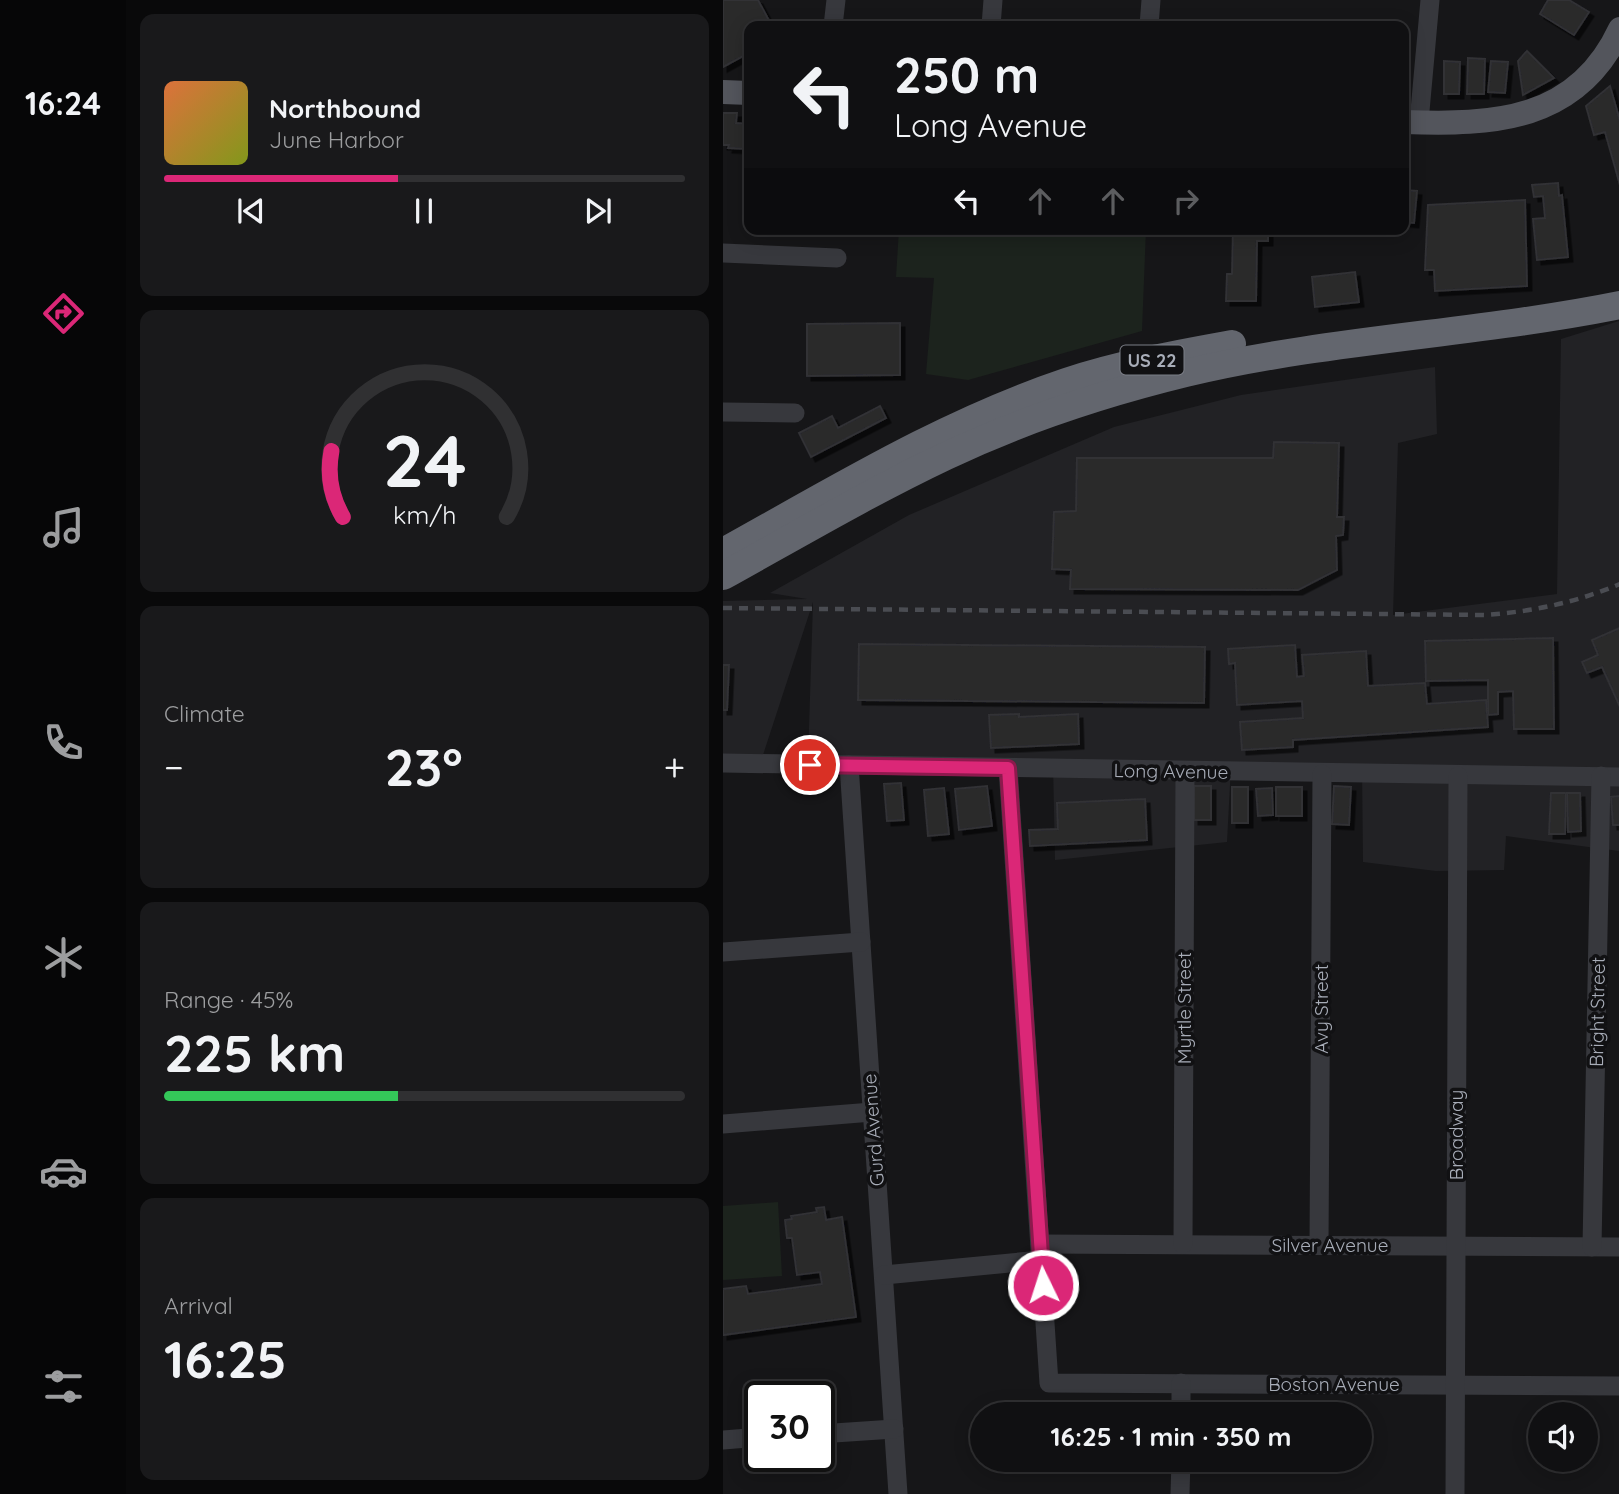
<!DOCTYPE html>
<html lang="en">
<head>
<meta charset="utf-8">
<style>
	:root { --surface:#101012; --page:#19191b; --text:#f1f3f6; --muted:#9c9d9f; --line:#303032; --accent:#db2777 }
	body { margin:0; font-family:Quicksand,sans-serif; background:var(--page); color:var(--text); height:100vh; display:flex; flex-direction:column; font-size:26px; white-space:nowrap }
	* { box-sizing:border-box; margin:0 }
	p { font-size:23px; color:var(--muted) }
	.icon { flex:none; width:38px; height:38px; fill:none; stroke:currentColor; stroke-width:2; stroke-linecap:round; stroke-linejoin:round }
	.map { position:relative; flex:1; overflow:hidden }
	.drawer { display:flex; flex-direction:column; gap:14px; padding:14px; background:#09090a; width:597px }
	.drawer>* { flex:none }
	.top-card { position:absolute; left:21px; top:21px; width:665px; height:214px; border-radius:14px; box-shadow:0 4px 18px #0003,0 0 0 2px var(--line); background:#101012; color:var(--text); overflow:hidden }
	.controls { position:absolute; left:805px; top:1402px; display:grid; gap:14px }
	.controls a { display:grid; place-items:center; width:70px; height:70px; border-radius:50%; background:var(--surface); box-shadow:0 4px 18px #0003,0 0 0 2px var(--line); font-size:35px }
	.speed { position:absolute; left:21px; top:1381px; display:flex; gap:14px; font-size:35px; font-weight:700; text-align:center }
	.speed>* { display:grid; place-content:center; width:91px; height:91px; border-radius:50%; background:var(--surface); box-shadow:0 4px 18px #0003,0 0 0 2px var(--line); line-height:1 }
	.speed .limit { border:4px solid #111; border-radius:10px; background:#fff; color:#111 }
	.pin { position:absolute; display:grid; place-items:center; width:60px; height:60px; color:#fff; margin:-30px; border:4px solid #fff; border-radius:50%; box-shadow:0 2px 7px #0007 }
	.me { position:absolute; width:77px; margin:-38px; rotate:356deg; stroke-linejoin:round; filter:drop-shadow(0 0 5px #0008) }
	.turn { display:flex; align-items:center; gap:24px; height:147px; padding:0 35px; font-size:32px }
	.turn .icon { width:91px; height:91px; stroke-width:2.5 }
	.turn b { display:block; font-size:49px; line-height:60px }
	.lanes { display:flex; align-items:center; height:66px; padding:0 35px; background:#0003; justify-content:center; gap:35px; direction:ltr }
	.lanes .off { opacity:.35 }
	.big { font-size:52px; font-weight:800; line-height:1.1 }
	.drawer .widget { flex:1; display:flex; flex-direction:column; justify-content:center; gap:10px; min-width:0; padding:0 24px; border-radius:14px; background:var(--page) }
	.drawer .dial { align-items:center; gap:0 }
	.dial svg { height:182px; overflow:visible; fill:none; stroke:var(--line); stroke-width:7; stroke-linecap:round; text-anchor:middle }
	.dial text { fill:var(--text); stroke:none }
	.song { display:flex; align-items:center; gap:21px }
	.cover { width:84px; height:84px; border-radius:10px; background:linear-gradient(135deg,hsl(20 70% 55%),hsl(70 70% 35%)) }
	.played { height:7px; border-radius:4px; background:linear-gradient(90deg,var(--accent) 45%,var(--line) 45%) }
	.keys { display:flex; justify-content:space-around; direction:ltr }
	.heat { display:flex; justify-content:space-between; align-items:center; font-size:38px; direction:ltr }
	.charge { height:10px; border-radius:5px; background:linear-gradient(90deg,#34c759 45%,var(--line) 0) }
	.trip { position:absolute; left:247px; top:1402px; width:402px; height:70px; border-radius:35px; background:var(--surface); box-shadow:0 4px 18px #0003,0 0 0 2px var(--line); font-weight:800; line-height:70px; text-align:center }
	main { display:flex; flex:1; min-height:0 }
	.tab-bar { display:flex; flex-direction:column; width:126px; justify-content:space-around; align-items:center; background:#060607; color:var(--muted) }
	.tab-bar .icon { width:49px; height:49px }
	.tab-bar .active { color:var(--accent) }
	.tab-bar b { font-size:32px; color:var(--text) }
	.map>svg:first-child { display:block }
	.built { fill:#222225 }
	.green { fill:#1c231d }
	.building { fill:#29292c; stroke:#303034; stroke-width:2; filter:url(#shadow) }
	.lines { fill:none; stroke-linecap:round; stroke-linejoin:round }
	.minor { stroke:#37383d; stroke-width:19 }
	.major { stroke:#53555c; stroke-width:24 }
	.highway { stroke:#63666e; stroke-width:28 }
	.rail { stroke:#4a4c52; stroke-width:4.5; stroke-dasharray:9 7; stroke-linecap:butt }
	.route-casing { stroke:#8e194d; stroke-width:18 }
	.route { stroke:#db2777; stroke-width:12 }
	.labels { text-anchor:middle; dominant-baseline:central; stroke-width:7; stroke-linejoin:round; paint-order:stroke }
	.shield { fill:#111113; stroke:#7b7e86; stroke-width:2 }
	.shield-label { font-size:18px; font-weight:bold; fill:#a8adb8 }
	.street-label { font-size:19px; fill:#a8adb8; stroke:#111113 }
</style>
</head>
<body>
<main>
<nav class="tab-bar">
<b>16:24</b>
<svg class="icon active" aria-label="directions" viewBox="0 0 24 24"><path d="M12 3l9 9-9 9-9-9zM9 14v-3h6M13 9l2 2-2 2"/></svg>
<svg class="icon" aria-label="music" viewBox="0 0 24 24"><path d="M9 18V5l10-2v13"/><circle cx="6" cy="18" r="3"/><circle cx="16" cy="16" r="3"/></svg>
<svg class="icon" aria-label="phone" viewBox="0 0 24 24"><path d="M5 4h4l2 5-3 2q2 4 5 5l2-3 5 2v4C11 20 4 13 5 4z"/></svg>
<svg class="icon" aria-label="climate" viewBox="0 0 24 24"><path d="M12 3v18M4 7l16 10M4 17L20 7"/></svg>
<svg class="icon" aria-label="car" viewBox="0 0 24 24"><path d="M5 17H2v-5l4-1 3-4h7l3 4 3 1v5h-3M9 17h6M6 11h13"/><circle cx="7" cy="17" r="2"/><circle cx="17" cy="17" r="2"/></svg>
<svg class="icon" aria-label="filters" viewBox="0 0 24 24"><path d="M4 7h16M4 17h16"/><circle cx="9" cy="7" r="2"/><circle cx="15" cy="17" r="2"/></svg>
</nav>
<section class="drawer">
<div class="widget">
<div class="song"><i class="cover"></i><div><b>Northbound</b><p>June Harbor</p></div></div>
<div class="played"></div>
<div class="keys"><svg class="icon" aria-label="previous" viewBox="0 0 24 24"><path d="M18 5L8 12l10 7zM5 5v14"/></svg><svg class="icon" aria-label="pause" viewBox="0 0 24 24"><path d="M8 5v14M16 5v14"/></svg><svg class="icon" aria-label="next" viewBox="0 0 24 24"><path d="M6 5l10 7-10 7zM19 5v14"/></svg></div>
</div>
<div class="widget dial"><svg viewBox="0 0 100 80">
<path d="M14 69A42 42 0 1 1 86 69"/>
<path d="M14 69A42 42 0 0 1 9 40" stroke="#db2777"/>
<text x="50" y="56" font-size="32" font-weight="700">24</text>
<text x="50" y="72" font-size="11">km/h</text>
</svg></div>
<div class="widget"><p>Climate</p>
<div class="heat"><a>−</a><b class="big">23°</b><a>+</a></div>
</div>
<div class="widget"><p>Range · 45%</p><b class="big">225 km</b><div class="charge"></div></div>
<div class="widget"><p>Arrival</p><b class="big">16:25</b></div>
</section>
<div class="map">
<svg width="897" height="1494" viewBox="0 0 897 1494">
	<defs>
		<filter id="shadow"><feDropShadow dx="4.5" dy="4.5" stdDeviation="0" flood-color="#0009"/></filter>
	</defs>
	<rect width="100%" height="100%" fill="#161618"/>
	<!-- built -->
	<path class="built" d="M 896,321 L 896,851 L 783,836 L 781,870 L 713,871 L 640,862 L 639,768 L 508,766 L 504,842 L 332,860 L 330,763 L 85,760 L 90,602 L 37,764 L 0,763 L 0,601 L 84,599 L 47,593 L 186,515 L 391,427 L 518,395 L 712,367 L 714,434 L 675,443 L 670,615 L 834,594 L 838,339 Z"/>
	<!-- green -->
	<g class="green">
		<path d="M 176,229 L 423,229 L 419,331 L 245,380 L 203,374 L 211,278 L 173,277 Z"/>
		<path d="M 55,1202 L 59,1276 L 0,1280 L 0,1206 Z"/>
	</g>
	<!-- building -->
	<g class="building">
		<path d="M 0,0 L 35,0 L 49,26 L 26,26 L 26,53 L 0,67 Z"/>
		<path d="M 825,0 L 846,0 L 866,12 L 851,35 L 817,14 Z"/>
		<path d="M 804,51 L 831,78 L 800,95 L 795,61 Z"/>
		<path d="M 745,58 L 762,59 L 761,94 L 744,94 Z"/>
		<path d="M 721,61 L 737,62 L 736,94 L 721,94 Z"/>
		<path d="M 768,61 L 785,62 L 782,93 L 765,92 Z"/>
		<path d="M 887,86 L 897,121 L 897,185 L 882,132 L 871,135 L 863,106 Z"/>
		<path d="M 0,113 L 14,113 L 13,123 L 25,124 L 23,149 L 5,148 L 6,145 L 0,145 Z"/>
		<path d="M 835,183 L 836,196 L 839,195 L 845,257 L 814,260 L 810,219 L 822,218 L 820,196 L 811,197 L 809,185 Z"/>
		<path d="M 681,190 L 694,191 L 691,223 L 681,222 Z"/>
		<path d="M 802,200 L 804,286 L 712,291 L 711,270 L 702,270 L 705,205 Z"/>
		<path d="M 510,229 L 545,230 L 545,241 L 534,241 L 533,301 L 503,301 L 504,274 L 509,274 Z"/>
		<path d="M 632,272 L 636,302 L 592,307 L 589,277 Z"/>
		<path d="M 177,323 L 177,375 L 84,376 L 84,324 Z"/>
		<path d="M 157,406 L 163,418 L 88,457 L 76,433 L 109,416 L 115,428 Z"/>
		<path d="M 551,442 L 616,443 L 614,517 L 621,517 L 620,535 L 613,536 L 614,570 L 575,590 L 347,589 L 348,570 L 329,569 L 331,512 L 353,511 L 354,458 L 550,458 Z"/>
		<path d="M 897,628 L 897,707 L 879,667 L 864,673 L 859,662 L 875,655 L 869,640 Z"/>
		<path d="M 830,638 L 831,729 L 791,729 L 790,691 L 775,692 L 775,714 L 765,715 L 765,680 L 703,681 L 702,641 Z"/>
		<path d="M 136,644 L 482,647 L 481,703 L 135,700 Z"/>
		<path d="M 572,645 L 574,677 L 581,676 L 579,655 L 643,651 L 645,686 L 702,683 L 704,704 L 763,700 L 765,727 L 570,740 L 570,747 L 519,750 L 517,722 L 580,718 L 579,701 L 514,705 L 512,663 L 506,664 L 505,649 Z"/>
		<path d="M 0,665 L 6,665 L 4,710 L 0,710 Z"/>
		<path d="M 296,714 L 296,717 L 355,714 L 356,744 L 268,748 L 266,715 Z"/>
		<path d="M 178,783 L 181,820 L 164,821 L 161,784 Z"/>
		<path d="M 264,786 L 269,826 L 236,830 L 232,789 Z"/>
		<rect x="471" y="786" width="17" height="34"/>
		<path d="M 611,786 L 628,787 L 626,825 L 609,824 Z"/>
		<rect x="509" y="787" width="16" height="36"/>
		<rect x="553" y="787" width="26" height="29"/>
		<path d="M 221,788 L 226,834 L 205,836 L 201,790 Z"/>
		<path d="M 549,788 L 550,815 L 535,816 L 533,789 Z"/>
		<path d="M 828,793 L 843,793 L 842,834 L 826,834 Z"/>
		<path d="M 844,793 L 857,793 L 858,831 L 845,832 Z"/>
		<path d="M 897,796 L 897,825 L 890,825 L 888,797 Z"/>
		<path d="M 422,799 L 424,840 L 307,846 L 306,830 L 335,829 L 334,803 Z"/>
		<path d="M 101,1207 L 103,1220 L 119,1217 L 133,1317 L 0,1335 L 0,1289 L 23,1286 L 25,1294 L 99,1284 L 97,1272 L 74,1275 L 69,1238 L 64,1238 L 62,1220 L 69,1219 L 68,1216 L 94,1212 L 93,1208 Z"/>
	</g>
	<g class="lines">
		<!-- minor -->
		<g class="minor">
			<path d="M 110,26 L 113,0"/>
			<path d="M 268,26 L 270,0"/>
			<path d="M 426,26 L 428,0"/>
			<path d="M 696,122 L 707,0"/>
			<path d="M 0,253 L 114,258"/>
			<path d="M 0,412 L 72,413"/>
			<path d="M 0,763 L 897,777"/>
			<path d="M 126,765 L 175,1494"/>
			<path d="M 285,768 L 326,1383 L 897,1386"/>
			<path d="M 0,952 L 138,942"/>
			<path d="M 0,1124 L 149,1112"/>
			<path d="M 317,1244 L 897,1247"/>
			<path d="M 460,1244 L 462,771"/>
			<path d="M 596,1245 L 599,774"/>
			<path d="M 869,1247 L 878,776"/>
			<path d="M 161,1275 L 318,1260"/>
			<path d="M 458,1414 L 458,1383"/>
			<path d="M 96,1434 L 171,1429"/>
			<path d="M 0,1440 L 37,1437"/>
			<path d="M 457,1494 L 458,1460"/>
			<path d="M 732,1494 L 735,776"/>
		</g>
		<!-- major -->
		<g class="major">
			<path d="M 0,92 L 26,93"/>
			<path d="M 681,122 C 770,125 854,122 897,29"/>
		</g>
		<!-- highway -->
		<g class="highway">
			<path d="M 0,552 C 112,490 221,423 343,382 C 397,364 454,354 509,344"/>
			<path d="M 0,576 C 74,535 147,492 223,456 C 299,420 381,393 463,373 C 605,339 753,334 897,305"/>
		</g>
		<!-- rail -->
		<path class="rail" d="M 0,608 L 763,615 C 812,611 851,603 897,584"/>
	</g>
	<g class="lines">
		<defs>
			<path id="route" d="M 87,765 L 285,768 L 320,1285"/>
		</defs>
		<!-- route casing -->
		<use href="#route" class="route-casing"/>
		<!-- route -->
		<use href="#route" class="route"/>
	</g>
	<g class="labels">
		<!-- shield labels -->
		<rect class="shield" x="397.5" y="345.5" width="63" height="29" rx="5"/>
		<g class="shield-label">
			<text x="429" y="360">US 22</text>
		</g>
		<!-- street labels -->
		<g class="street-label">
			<text transform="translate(448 771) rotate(1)">Long Avenue</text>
			<text transform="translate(461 1008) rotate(-90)">Myrtle Street</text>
			<text transform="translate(598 1009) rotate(-90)">Avy Street</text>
			<text transform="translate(874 1012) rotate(-89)">Bright Street</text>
			<text transform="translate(150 1130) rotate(-94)">Gurd Avenue</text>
			<text transform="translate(733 1135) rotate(-90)">Broadway</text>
			<text x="607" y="1245">Silver Avenue</text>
			<text x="611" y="1384">Boston Avenue</text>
		</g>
	</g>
</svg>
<div class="controls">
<a><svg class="icon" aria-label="sound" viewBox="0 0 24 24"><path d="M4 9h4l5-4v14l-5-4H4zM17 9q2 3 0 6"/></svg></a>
</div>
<div class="speed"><div class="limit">30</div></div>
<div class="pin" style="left:87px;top:765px;background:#d93025"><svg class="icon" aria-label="arrive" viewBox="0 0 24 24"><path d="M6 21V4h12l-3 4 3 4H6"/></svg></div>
<svg class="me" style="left:320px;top:1285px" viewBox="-20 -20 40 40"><circle r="17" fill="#db2777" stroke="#fff" stroke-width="3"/><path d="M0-11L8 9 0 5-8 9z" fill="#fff"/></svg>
<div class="trip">16:25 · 1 min · 350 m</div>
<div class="top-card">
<div class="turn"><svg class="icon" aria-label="left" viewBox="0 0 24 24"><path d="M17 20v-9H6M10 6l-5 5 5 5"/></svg><div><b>250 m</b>Long Avenue</div></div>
<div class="lanes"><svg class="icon" aria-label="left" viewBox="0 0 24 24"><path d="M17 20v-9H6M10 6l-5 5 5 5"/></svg><svg class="icon off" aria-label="ahead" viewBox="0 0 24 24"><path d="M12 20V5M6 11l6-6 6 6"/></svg><svg class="icon off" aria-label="ahead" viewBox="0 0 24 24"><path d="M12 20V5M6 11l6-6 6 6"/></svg><svg class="icon off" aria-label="right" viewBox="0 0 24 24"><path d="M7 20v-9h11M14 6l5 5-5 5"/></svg></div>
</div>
</div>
</main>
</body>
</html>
